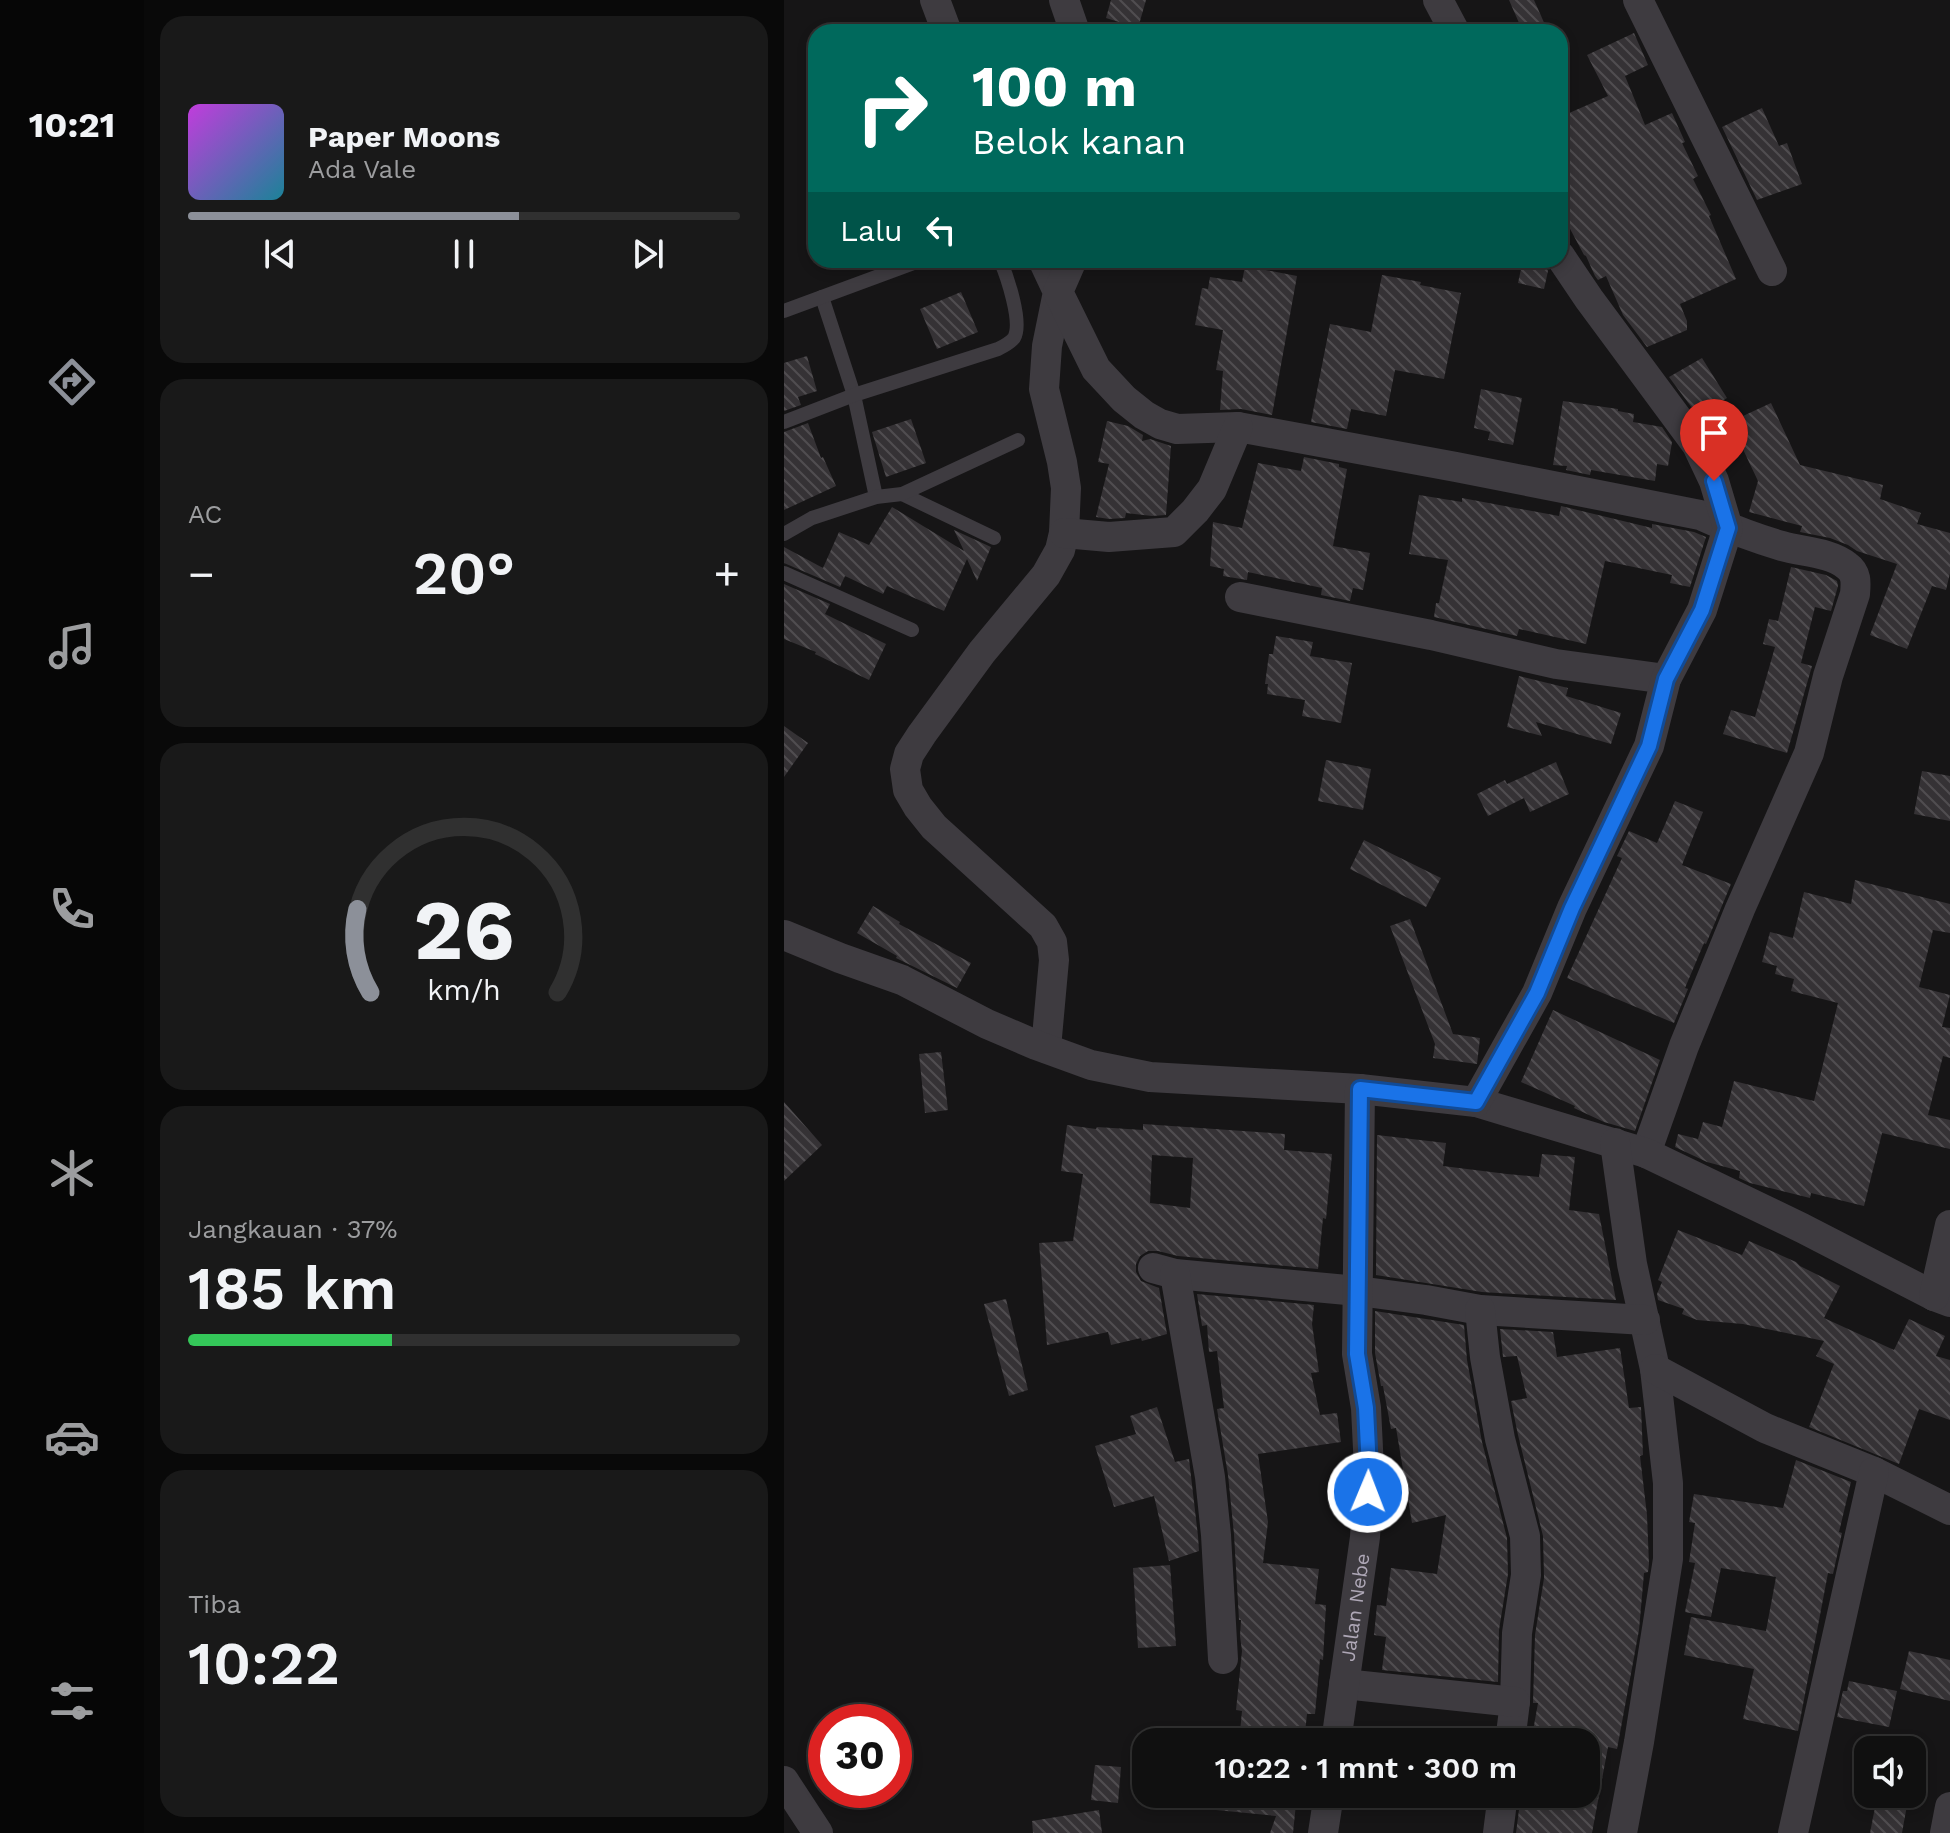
<!DOCTYPE html>
<html lang="id">
<head>
<meta charset="utf-8">
<style>
	:root { --surface:#101010; --page:#191919; --text:#f1f3f6; --muted:#9c9d9f; --line:#303030; --accent:#8c9099 }
	body { margin:0; font-family:"Work Sans",sans-serif; background:var(--page); color:var(--text); height:100vh; display:flex; flex-direction:column; font-size:30px; white-space:nowrap }
	* { box-sizing:border-box; margin:0 }
	p { font-size:26px; color:var(--muted) }
	.icon { flex:none; width:44px; height:44px; fill:none; stroke:currentColor; stroke-width:2; stroke-linecap:round; stroke-linejoin:round }
	.map { position:relative; flex:1; overflow:hidden }
	.drawer { display:flex; flex-direction:column; gap:16px; padding:16px; background:#090909; width:640px }
	.drawer>* { flex:none }
	.guide { position:absolute; left:24px; top:24px; width:760px; height:244px; border-radius:24px; box-shadow:0 4px 12px #0003,0 0 0 2px var(--line); background:#00695c; color:#fff; overflow:hidden }
	.controls { position:absolute; left:1070px; top:1736px; display:grid; gap:16px }
	.controls a { display:grid; place-items:center; width:72px; height:72px; border-radius:16px; background:var(--surface); box-shadow:0 4px 12px #0003,0 0 0 2px var(--line); font-size:40px }
	.speed { position:absolute; left:24px; top:1704px; display:flex; gap:16px; font-size:40px; font-weight:700; text-align:center }
	.speed>* { display:grid; place-content:center; width:104px; height:104px; border-radius:50%; background:var(--surface); box-shadow:0 4px 12px #0003,0 0 0 2px var(--line); line-height:1 }
	.speed .limit { border:12px solid #d22; background:#fff; color:#111 }
	.pin { position:absolute; display:grid; place-items:center; width:68px; height:68px; color:#fff; margin:-82px -34px; border-radius:50% 50% 50% 0; rotate:-45deg; box-shadow:0 0 8px #0007 }
	.pin .icon { rotate:45deg }
	.me { position:absolute; width:88px; margin:-44px; rotate:1deg; stroke-linejoin:round; filter:drop-shadow(0 0 6px #0008) }
	.turn { display:flex; align-items:center; gap:28px; height:168px; padding:0 32px; font-size:36px }
	.turn .icon { width:104px; height:104px; stroke-width:2.5 }
	.turn b { display:block; font-size:56px; line-height:68px }
	.then { display:flex; align-items:center; height:76px; padding:0 32px; background:#0003; gap:16px; font-size:30px }
	.big { font-size:60px; font-weight:600; line-height:1.1 }
	.drawer .tile { flex:1; display:flex; flex-direction:column; justify-content:center; gap:12px; min-width:0; padding:0 28px; border-radius:24px; background:var(--page) }
	.drawer .dial { align-items:center; gap:0 }
	.dial svg { height:208px; overflow:visible; fill:none; stroke:var(--line); stroke-width:7; stroke-linecap:round; text-anchor:middle }
	.dial text { fill:var(--text); stroke:none }
	.song { display:flex; align-items:center; gap:24px }
	.cover { width:96px; height:96px; border-radius:12px; background:linear-gradient(135deg,hsl(290 70% 55%),hsl(190 70% 35%)) }
	.played { height:8px; border-radius:4px; background:linear-gradient(90deg,var(--accent) 60%,var(--line) 60%) }
	.keys { display:flex; justify-content:space-around; direction:ltr }
	.heat { display:flex; justify-content:space-between; align-items:center; font-size:44px; direction:ltr }
	.charge { height:12px; border-radius:6px; background:linear-gradient(90deg,#34c759 37%,var(--line) 0) }
	.trip { position:absolute; left:348px; top:1728px; width:468px; height:80px; border-radius:24px; background:var(--surface); box-shadow:0 4px 12px #0003,0 0 0 2px var(--line); font-weight:600; line-height:80px; text-align:center }
	main { display:flex; flex:1; min-height:0 }
	.dock { display:flex; flex-direction:column; width:144px; justify-content:space-around; align-items:center; background:#060606; color:var(--muted) }
	.dock .icon { width:56px; height:56px }
	.dock .current { color:var(--accent) }
	.dock b { font-size:36px; color:var(--text) }
	.map>svg:first-child { display:block }
	.building { fill:url(#building-back-hatch); fill-rule:evenodd }
	.lines { fill:none; stroke-linecap:round; stroke-linejoin:round }
	.lane { stroke:#3e3b40; stroke-width:14 }
	.street { stroke:#3e3b40; stroke-width:30 }
	.route-casing { stroke:#114b97; stroke-width:20 }
	.route { stroke:#1a73e8; stroke-width:14 }
	.labels { text-anchor:middle; dominant-baseline:central; stroke-width:8; stroke-linejoin:round; paint-order:stroke }
	.street-label { font-size:20px; fill:#aea7b6; stroke:#111011 }
</style>
</head>
<body>
<main>
<nav class="dock">
<b>10:21</b>
<svg class="icon current" aria-label="directions" viewBox="0 0 24 24"><path d="M12 3l9 9-9 9-9-9zM9 14v-3h6M13 9l2 2-2 2"/></svg>
<svg class="icon" aria-label="music" viewBox="0 0 24 24"><path d="M9 18V5l10-2v13"/><circle cx="6" cy="18" r="3"/><circle cx="16" cy="16" r="3"/></svg>
<svg class="icon" aria-label="phone" viewBox="0 0 24 24"><path d="M5 4h4l2 5-3 2q2 4 5 5l2-3 5 2v4C11 20 4 13 5 4z"/></svg>
<svg class="icon" aria-label="climate" viewBox="0 0 24 24"><path d="M12 3v18M4 7l16 10M4 17L20 7"/></svg>
<svg class="icon" aria-label="car" viewBox="0 0 24 24"><path d="M5 17H2v-5l4-1 3-4h7l3 4 3 1v5h-3M9 17h6M6 11h13"/><circle cx="7" cy="17" r="2"/><circle cx="17" cy="17" r="2"/></svg>
<svg class="icon" aria-label="filters" viewBox="0 0 24 24"><path d="M4 7h16M4 17h16"/><circle cx="9" cy="7" r="2"/><circle cx="15" cy="17" r="2"/></svg>
</nav>
<section class="drawer">
<div class="tile">
<div class="song"><i class="cover"></i><div><b>Paper Moons</b><p>Ada Vale</p></div></div>
<div class="played"></div>
<div class="keys"><svg class="icon" aria-label="previous" viewBox="0 0 24 24"><path d="M18 5L8 12l10 7zM5 5v14"/></svg><svg class="icon" aria-label="pause" viewBox="0 0 24 24"><path d="M8 5v14M16 5v14"/></svg><svg class="icon" aria-label="next" viewBox="0 0 24 24"><path d="M6 5l10 7-10 7zM19 5v14"/></svg></div>
</div>
<div class="tile"><p>AC</p>
<div class="heat"><a>−</a><b class="big">20°</b><a>+</a></div>
</div>
<div class="tile dial"><svg viewBox="0 0 100 80">
<path d="M14 69A42 42 0 1 1 86 69"/>
<path d="M14 69A42 42 0 0 1 9 37" stroke="#8c9099"/>
<text x="50" y="56" font-size="32" font-weight="700">26</text>
<text x="50" y="72" font-size="11">km/h</text>
</svg></div>
<div class="tile"><p>Jangkauan · 37%</p><b class="big">185 km</b><div class="charge"></div></div>
<div class="tile"><p>Tiba</p><b class="big">10:22</b></div>
</section>
<div class="map">
<svg width="1166" height="1833" viewBox="0 0 1166 1833">
	<defs>
		<pattern id="building-back-hatch" width="6" height="6" patternUnits="userSpaceOnUse" patternTransform="scale(2)"><rect width="6" height="6" fill="#353235"/><path d="M-1 5l2 2M0 0l6 6M5-1l2 2" fill="none" stroke="#504d50"/></pattern>
	</defs>
	<rect width="100%" height="100%" fill="#161516"/>
	<!-- building -->
	<g class="building">
		<path d="M 327,0 L 362,0 L 354,28 L 322,18 Z"/>
		<path d="M 725,0 L 750,0 L 762,27 L 751,32 L 739,32 Z"/>
		<path d="M 850,33 L 864,65 L 841,76 L 861,125 L 888,113 L 901,142 L 898,143 L 914,176 L 909,179 L 927,215 L 925,216 L 952,279 L 896,304 L 903,321 L 903,330 L 863,347 L 839,315 L 822,276 L 814,280 L 811,276 L 802,256 L 800,255 L 776,210 L 776,117 L 824,96 L 803,55 Z"/>
		<path d="M 978,108 L 995,146 L 1003,143 L 1018,184 L 973,200 L 938,127 Z"/>
		<path d="M 739,260 L 759,260 L 764,271 L 760,289 L 734,283 Z"/>
		<path d="M 461,266 L 513,276 L 488,415 L 457,409 L 436,410 L 439,371 L 432,370 L 439,330 L 411,325 L 418,288 L 424,289 L 426,277 L 458,282 Z"/>
		<path d="M 598,275 L 637,282 L 636,285 L 677,293 L 660,379 L 611,370 L 602,416 L 567,409 L 563,429 L 527,422 L 546,324 L 587,332 Z"/>
		<path d="M 177,292 L 194,332 L 153,349 L 136,309 Z"/>
		<path d="M 23,356 L 33,391 L 14,397 L 17,405 L 0,411 L 0,363 Z"/>
		<path d="M 918,358 L 943,398 L 914,416 L 885,377 Z"/>
		<path d="M 697,389 L 738,398 L 729,445 L 704,440 L 706,432 L 690,428 Z"/>
		<path d="M 779,401 L 834,409 L 834,411 L 850,414 L 849,422 L 878,427 L 888,442 L 884,466 L 873,464 L 871,481 L 807,470 L 806,475 L 782,470 L 783,466 L 769,465 Z"/>
		<path d="M 987,403 L 1016,465 L 1099,485 L 1096,499 L 1137,513 L 1133,524 L 1166,533 L 1166,573 L 1162,590 L 1148,586 L 1123,649 L 1086,635 L 1113,564 L 1073,551 L 1064,545 L 1046,538 L 1016,532 L 1018,526 L 965,512 L 974,481 L 946,422 Z"/>
		<path d="M 127,419 L 142,463 L 102,477 L 88,432 Z"/>
		<path d="M 323,421 L 344,426 L 359,435 L 358,441 L 366,439 L 387,446 L 382,515 L 368,516 L 342,513 L 341,518 L 325,519 L 312,517 L 325,464 L 314,462 Z"/>
		<path d="M 24,423 L 37,458 L 39,457 L 52,486 L 0,510 L 0,432 Z"/>
		<path d="M 520,457 L 555,464 L 555,467 L 563,469 L 549,546 L 586,553 L 579,590 L 569,588 L 566,601 L 537,595 L 538,588 L 464,572 L 463,580 L 439,576 L 440,569 L 426,566 L 429,522 L 458,528 L 474,463 L 517,471 Z"/>
		<path d="M 635,495 L 678,502 L 678,498 L 775,516 L 777,506 L 868,528 L 868,524 L 910,532 L 922,537 L 906,587 L 886,583 L 888,575 L 821,561 L 802,644 L 735,629 L 733,636 L 650,617 L 652,603 L 655,603 L 664,560 L 625,554 Z"/>
		<path d="M 108,507 L 180,551 L 170,530 L 207,547 L 193,581 L 183,559 L 160,611 L 103,586 L 99,594 L 61,576 L 56,587 L 0,563 L 0,547 L 39,568 L 55,532 L 85,545 Z"/>
		<path d="M 1007,567 L 1042,575 L 1053,581 L 1054,586 L 1047,611 L 1031,607 L 1017,663 L 1028,666 L 1003,753 L 939,734 L 947,710 L 971,717 L 991,647 L 979,644 L 985,619 L 994,621 Z"/>
		<path d="M 0,584 L 46,604 L 41,614 L 102,644 L 85,680 L 31,654 L 32,652 L 0,639 Z"/>
		<path d="M 492,636 L 529,642 L 526,656 L 568,663 L 557,723 L 518,716 L 521,700 L 483,694 L 484,684 L 481,684 L 485,654 L 489,654 Z"/>
		<path d="M 735,676 L 784,688 L 782,696 L 837,713 L 827,744 L 752,722 L 758,736 L 723,727 Z"/>
		<path d="M 0,726 L 24,743 L 0,777 Z"/>
		<path d="M 542,760 L 587,769 L 579,810 L 534,801 Z"/>
		<path d="M 772,762 L 785,794 L 746,812 L 740,798 L 704,816 L 693,794 L 721,780 L 723,784 Z"/>
		<path d="M 1138,771 L 1166,776 L 1166,821 L 1130,814 Z"/>
		<path d="M 891,801 L 919,812 L 898,865 L 947,884 L 922,944 L 920,943 L 901,988 L 904,989 L 890,1023 L 783,978 L 838,858 L 833,856 L 845,831 L 873,843 Z"/>
		<path d="M 580,840 L 657,878 L 642,907 L 566,869 Z"/>
		<path d="M 1071,880 L 1166,904 L 1166,933 L 1149,930 L 1135,987 L 1166,995 L 1158,1027 L 1166,1028 L 1166,1058 L 1159,1056 L 1144,1115 L 1166,1120 L 1166,1149 L 1098,1133 L 1080,1206 L 1027,1193 L 1026,1198 L 966,1183 L 955,1178 L 956,1171 L 923,1162 L 891,1147 L 894,1134 L 914,1139 L 919,1122 L 938,1127 L 950,1081 L 1030,1101 L 1054,1003 L 1007,991 L 1010,979 L 991,974 L 993,966 L 978,962 L 986,932 L 1009,938 L 1020,892 L 1067,904 Z"/>
		<path d="M 89,906 L 116,922 L 115,924 L 187,963 L 173,988 L 112,958 L 113,956 L 73,933 Z"/>
		<path d="M 626,919 L 669,1034 L 696,1038 L 693,1064 L 649,1058 L 651,1044 L 606,926 Z"/>
		<path d="M 769,1010 L 876,1060 L 851,1131 L 820,1122 L 790,1108 L 791,1106 L 737,1082 Z"/>
		<path d="M 157,1052 L 164,1110 L 141,1113 L 135,1054 Z"/>
		<path d="M 0,1102 L 38,1145 L 0,1181 Z"/>
		<path d="M 359,1124 L 501,1134 L 500,1150 L 548,1154 L 542,1219 L 539,1218 L 534,1269 L 394,1256 L 374,1251 L 364,1251 L 356,1256 L 352,1264 L 352,1272 L 357,1281 L 375,1288 L 383,1334 L 358,1341 L 357,1338 L 327,1345 L 324,1332 L 263,1345 L 255,1243 L 289,1241 L 299,1174 L 277,1171 L 283,1125 L 312,1129 L 313,1127 L 359,1130 ZM 368,1155 L 409,1158 L 406,1208 L 366,1203 Z"/>
		<path d="M 593,1135 L 662,1143 L 659,1166 L 723,1174 L 755,1177 L 758,1154 L 791,1157 L 785,1210 L 815,1214 L 832,1300 L 698,1292 L 592,1275 Z"/>
		<path d="M 894,1230 L 958,1255 L 965,1241 L 1012,1262 L 1016,1266 L 1056,1286 L 1040,1318 L 1110,1350 L 1125,1319 L 1161,1336 L 1152,1356 L 1166,1360 L 1166,1420 L 1135,1409 L 1115,1464 L 1025,1427 L 1050,1364 L 1032,1356 L 1040,1341 L 959,1324 L 913,1320 L 898,1314 L 900,1309 L 874,1300 L 873,1294 L 878,1282 L 874,1280 Z"/>
		<path d="M 413,1294 L 530,1305 L 528,1324 L 535,1372 L 527,1373 L 536,1415 L 553,1413 L 557,1442 L 474,1454 L 484,1522 L 479,1563 L 535,1569 L 531,1604 L 542,1605 L 539,1660 L 536,1659 L 531,1714 L 523,1714 L 520,1742 L 455,1742 L 458,1711 L 452,1710 L 458,1651 L 456,1636 L 457,1620 L 455,1620 L 450,1534 L 444,1475 L 433,1409 L 440,1408 L 433,1351 L 425,1352 L 423,1325 L 418,1326 Z"/>
		<path d="M 222,1299 L 244,1390 L 225,1396 L 200,1304 Z"/>
		<path d="M 591,1311 L 680,1325 L 683,1360 L 698,1442 L 723,1538 L 724,1574 L 715,1630 L 714,1682 L 598,1670 L 602,1637 L 590,1635 L 593,1605 L 602,1606 L 607,1568 L 653,1574 L 662,1515 L 628,1523 L 612,1428 L 607,1429 L 599,1386 L 597,1386 L 591,1353 Z"/>
		<path d="M 716,1329 L 769,1332 L 773,1357 L 836,1348 L 845,1408 L 857,1407 L 859,1455 L 856,1456 L 863,1515 L 865,1564 L 864,1572 L 860,1573 L 855,1630 L 836,1733 L 833,1749 L 824,1747 L 808,1833 L 732,1833 L 737,1794 L 802,1794 L 802,1742 L 747,1742 L 754,1703 L 749,1703 L 751,1635 L 760,1578 L 759,1536 L 734,1435 L 727,1401 L 743,1398 L 733,1356 L 719,1357 Z"/>
		<path d="M 373,1407 L 391,1462 L 405,1459 L 414,1536 L 415,1551 L 385,1561 L 370,1496 L 330,1507 L 311,1446 L 352,1434 L 346,1416 Z"/>
		<path d="M 1012,1460 L 1067,1482 L 1055,1532 L 1058,1533 L 1049,1574 L 1044,1573 L 1014,1731 L 959,1719 L 970,1669 L 900,1655 L 907,1617 L 982,1631 L 992,1577 L 937,1568 L 927,1617 L 901,1612 L 911,1563 L 905,1562 L 911,1523 L 905,1522 L 910,1494 L 999,1508 Z"/>
		<path d="M 386,1565 L 392,1646 L 354,1648 L 349,1568 Z"/>
		<path d="M 1125,1651 L 1166,1660 L 1166,1701 L 1116,1689 Z"/>
		<path d="M 1065,1681 L 1113,1691 L 1105,1727 L 1053,1717 L 1059,1691 L 1063,1691 Z"/>
		<path d="M 311,1765 L 337,1767 L 334,1803 L 307,1800 Z"/>
		<path d="M 423,1794 L 513,1794 L 509,1833 L 486,1833 L 492,1816 L 422,1809 Z"/>
		<path d="M 1098,1794 L 1125,1794 L 1118,1833 L 1086,1833 L 1092,1802 L 1097,1803 Z"/>
		<path d="M 315,1810 L 318,1833 L 249,1833 L 248,1821 Z"/>
	</g>
	<g class="lines">
		<!-- lane -->
		<g class="lane">
			<path d="M 38,297 L 70,395 L 92,497"/>
			<path d="M 0,311 L 138,260"/>
			<path d="M 0,422 L 70,395 L 214,349 C 220,346 226,343 230,338 C 239,323 223,276 216,260"/>
			<path d="M 118,494 L 210,538"/>
			<path d="M 0,534 L 28,518 L 92,497 L 118,494 L 234,440"/>
			<path d="M 0,573 L 128,630"/>
		</g>
		<!-- street -->
		<g class="street">
			<path d="M 151,0 L 163,32"/>
			<path d="M 280,0 L 291,32"/>
			<path d="M 654,0 L 671,32"/>
			<path d="M 854,0 L 988,271"/>
			<path d="M 259,260 L 274,292 L 263,346 L 260,389 L 278,462 L 282,488 L 280,533 L 276,550 L 262,575 L 198,652 L 138,734 L 125,754 L 121,769 L 124,790 L 134,807 L 150,827 L 259,926 L 268,942 L 270,960 L 262,1048"/>
			<path d="M 288,260 L 274,292 L 312,369 L 340,399 L 360,415 L 376,424 L 393,429 L 454,427 L 672,467 L 916,515 C 942,527 970,538 998,546 C 1018,552 1046,552 1063,566 C 1073,573 1072,583 1071,594 L 1044,676 L 1025,753 L 956,909 L 900,1046 L 862,1153"/>
			<path d="M 280,533 L 325,537 L 390,532 L 411,511 L 428,489 L 454,427"/>
			<path d="M 456,597 L 647,635 L 772,664 L 882,679"/>
			<path d="M 0,935 L 56,958 L 118,980 L 203,1024 L 252,1045 L 307,1065 L 366,1077 L 576,1089 L 692,1102 L 862,1153 L 1018,1228 L 1150,1296 L 1166,1302"/>
			<path d="M 692,1102 L 753,993 L 788,908 L 865,746 L 882,679 L 918,610 L 944,528 L 930,481 L 913,445 L 805,299 L 776,256"/>
			<path d="M 831,1143 L 848,1264 L 871,1369 L 884,1483 L 884,1559 L 855,1742 L 838,1833"/>
			<path d="M 369,1268 L 391,1274 L 574,1291 L 642,1300 L 696,1310 L 861,1320"/>
			<path d="M 391,1274 L 426,1477 L 432,1535 L 439,1659"/>
			<path d="M 1150,1296 L 1166,1225"/>
			<path d="M 696,1310 L 701,1357 L 716,1439 L 741,1536 L 742,1575 L 733,1633 L 731,1702 L 726,1742"/>
			<path d="M 871,1369 L 981,1428 L 1090,1472 L 1166,1510"/>
			<path d="M 560,1684 L 731,1702"/>
			<path id="s1" d="M 552,1742 L 581,1537 L 585,1469 L 582,1408 L 573,1354 L 576,1089"/>
			<path d="M 0,1781 L 34,1833"/>
			<path d="M 539,1833 L 545,1794"/>
			<path d="M 714,1833 L 719,1794"/>
			<path d="M 1009,1833 L 1090,1472"/>
			<path d="M 1161,1833 L 1166,1807"/>
		</g>
	</g>
	<g class="lines">
		<defs>
			<path id="route" d="M 584,1492 L 585,1469 L 582,1408 L 573,1354 L 576,1089 L 692,1102 L 753,993 L 788,908 L 865,746 L 882,679 L 918,610 L 944,528 L 930,481"/>
		</defs>
		<!-- route casing -->
		<use href="#route" class="route-casing"/>
		<!-- route -->
		<use href="#route" class="route"/>
	</g>
	<g class="labels">
		<!-- street labels -->
		<g class="street-label">
			<text stroke="none"><textPath href="#s1" startOffset="136">Jalan Nebe</textPath></text>
		</g>
	</g>
</svg>
<div class="controls">
<a><svg class="icon" aria-label="sound" viewBox="0 0 24 24"><path d="M4 9h4l5-4v14l-5-4H4zM17 9q2 3 0 6"/></svg></a>
</div>
<div class="speed"><div class="limit">30</div></div>
<div class="pin" style="left:930px;top:481px;background:#d93025"><svg class="icon" aria-label="arrive" viewBox="0 0 24 24"><path d="M6 21V4h12l-3 4 3 4H6"/></svg></div>
<svg class="me" style="left:584px;top:1492px" viewBox="-20 -20 40 40"><circle r="17" fill="#1a73e8" stroke="#fff" stroke-width="3"/><path d="M0-11L8 9 0 5-8 9z" fill="#fff"/></svg>
<div class="trip">10:22 · 1 mnt · 300 m</div>
<div class="guide">
<div class="turn"><svg class="icon" aria-label="right" viewBox="0 0 24 24"><path d="M7 20v-9h11M14 6l5 5-5 5"/></svg><div><b>100 m</b>Belok kanan</div></div>
<div class="then">Lalu<svg class="icon" aria-label="left" viewBox="0 0 24 24"><path d="M17 20v-9H6M10 6l-5 5 5 5"/></svg></div>
</div>
</div>
</main>
</body>
</html>
